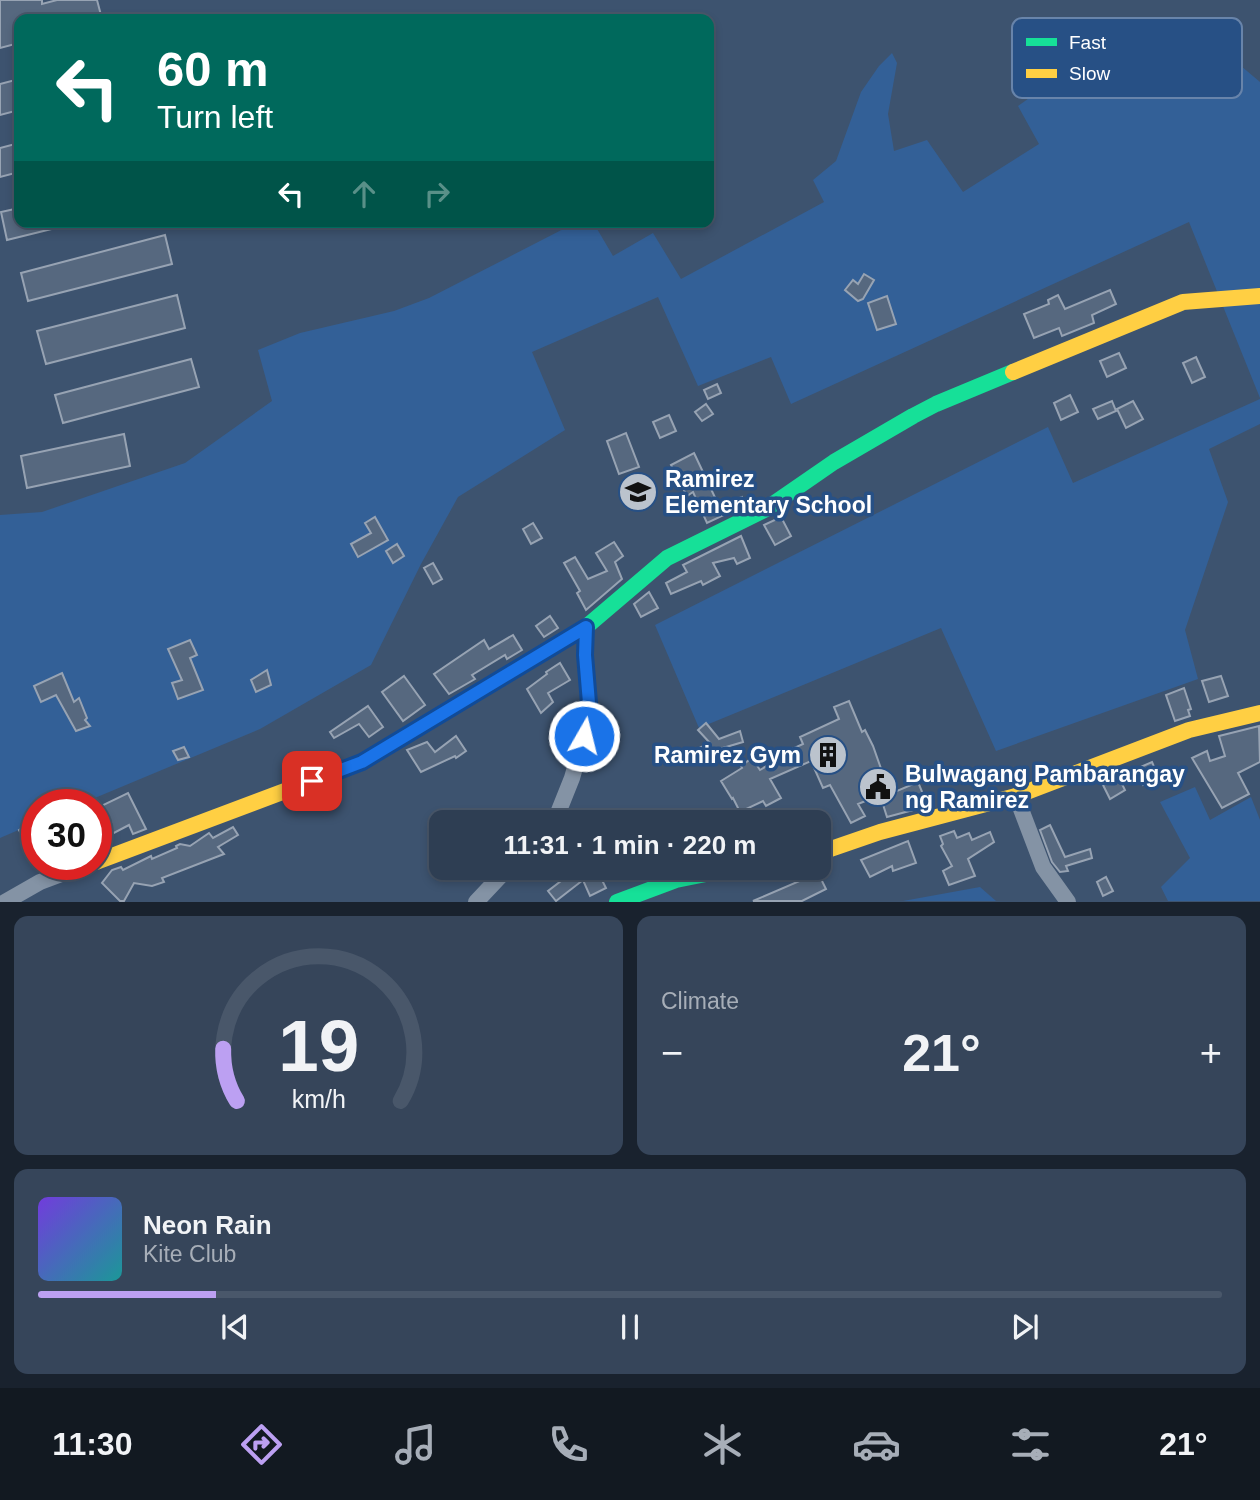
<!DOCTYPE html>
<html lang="en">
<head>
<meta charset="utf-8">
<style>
	:root { --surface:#2e3e53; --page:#36455a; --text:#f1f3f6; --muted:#a7aeb8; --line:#49576a; --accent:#bca0f2 }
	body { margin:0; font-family:Helvetica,sans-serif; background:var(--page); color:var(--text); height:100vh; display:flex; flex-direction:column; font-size:26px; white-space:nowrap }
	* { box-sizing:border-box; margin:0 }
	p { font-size:23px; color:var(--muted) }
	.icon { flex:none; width:38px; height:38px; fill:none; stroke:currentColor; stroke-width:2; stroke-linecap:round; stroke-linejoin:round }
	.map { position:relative; height:902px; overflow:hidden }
	.side { display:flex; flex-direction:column; gap:14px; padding:14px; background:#19222e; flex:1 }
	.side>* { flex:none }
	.hud { position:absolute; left:14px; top:14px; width:700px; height:214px; border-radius:14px; box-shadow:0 4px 10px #0003,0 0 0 2px var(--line); background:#00695c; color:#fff; overflow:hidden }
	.speed { position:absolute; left:21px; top:789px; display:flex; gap:14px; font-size:35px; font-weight:700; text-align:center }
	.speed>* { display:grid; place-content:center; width:91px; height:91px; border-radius:50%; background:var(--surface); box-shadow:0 4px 10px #0003,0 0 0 2px var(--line); line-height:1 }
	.speed .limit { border:10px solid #d22; background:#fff; color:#111 }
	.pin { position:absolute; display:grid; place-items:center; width:60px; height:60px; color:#fff; margin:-30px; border-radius:14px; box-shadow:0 4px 10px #0006 }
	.me { position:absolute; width:77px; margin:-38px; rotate:8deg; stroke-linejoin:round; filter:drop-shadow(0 0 5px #0008) }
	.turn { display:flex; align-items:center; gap:24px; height:147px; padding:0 28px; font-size:32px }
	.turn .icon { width:91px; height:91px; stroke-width:2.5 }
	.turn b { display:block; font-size:49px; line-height:60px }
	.lanes { display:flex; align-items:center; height:66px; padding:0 28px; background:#0003; justify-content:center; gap:35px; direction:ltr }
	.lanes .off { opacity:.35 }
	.big { font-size:52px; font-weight:600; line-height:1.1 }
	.side .widget { flex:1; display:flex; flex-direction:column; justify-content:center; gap:10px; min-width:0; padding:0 24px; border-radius:14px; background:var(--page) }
	.side .dial { align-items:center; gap:0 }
	.dial svg { height:182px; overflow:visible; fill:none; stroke:var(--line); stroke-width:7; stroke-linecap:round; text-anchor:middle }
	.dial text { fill:var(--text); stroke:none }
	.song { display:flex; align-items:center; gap:21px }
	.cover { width:84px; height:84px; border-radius:10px; background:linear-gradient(135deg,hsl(260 70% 55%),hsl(180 70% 35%)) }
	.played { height:7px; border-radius:4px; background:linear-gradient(90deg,var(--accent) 15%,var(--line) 15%) }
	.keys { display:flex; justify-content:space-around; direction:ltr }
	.heat { display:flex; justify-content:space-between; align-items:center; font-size:38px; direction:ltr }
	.side .tiles { flex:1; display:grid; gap:14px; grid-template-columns:1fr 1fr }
	.widget:last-child { grid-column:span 2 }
	.trip { position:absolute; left:429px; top:810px; width:402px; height:70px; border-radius:14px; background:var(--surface); box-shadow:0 4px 10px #0003,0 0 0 2px var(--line); font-weight:600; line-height:70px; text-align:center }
	.tab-bar { display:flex; height:112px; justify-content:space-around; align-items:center; background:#121921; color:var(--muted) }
	.tab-bar .icon { width:49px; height:49px }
	.tab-bar .selected { color:var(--accent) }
	.tab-bar b { font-size:32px; color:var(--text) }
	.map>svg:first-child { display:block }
	.green { fill:#336097 }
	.building { fill:#56687f; stroke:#97a3b3; stroke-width:2 }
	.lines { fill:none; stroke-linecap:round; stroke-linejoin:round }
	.street { stroke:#8493a5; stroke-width:16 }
	.fast { stroke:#16e098; stroke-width:16 }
	.slow { stroke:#ffcf43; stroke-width:16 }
	.route-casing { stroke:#114b97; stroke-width:18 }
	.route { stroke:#1a73e8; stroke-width:12 }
	.labels { text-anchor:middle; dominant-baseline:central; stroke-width:7; stroke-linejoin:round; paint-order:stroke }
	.poi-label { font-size:23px; font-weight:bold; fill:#fff; stroke:#275085; text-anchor:start }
	.key { fill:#275085; stroke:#6884aa; stroke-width:2 }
	.key-label { font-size:19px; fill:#fff }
</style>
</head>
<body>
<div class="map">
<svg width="1260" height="902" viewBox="0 0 1260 902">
	<rect width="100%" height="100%" fill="#3d536f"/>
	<!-- green -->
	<g class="green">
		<path d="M 1202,33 L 1260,82 L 1260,398 L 1189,222 L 791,404 L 771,357 L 698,386 L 658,297 L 532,352 L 565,430 L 458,497 L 421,564 L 371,665 L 260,729 L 78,805 L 37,805 L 37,822 L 0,838 L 0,515 L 42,512 L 185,463 L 272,401 L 258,350 L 300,333 L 394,311 L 429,298 L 577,222 L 593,222 L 613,256 L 653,233 L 681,279 L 824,202 L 813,180 L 836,161 L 861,92 L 879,66 L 892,53 L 897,63 L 888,114 L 894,151 L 927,140 L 963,192 L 1039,144 L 1018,106 L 1098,49 L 1139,88 Z"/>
		<path d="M 1260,399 L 1260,424 L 1209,449 L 1228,502 L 1185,630 L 1198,679 L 996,751 L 941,628 L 699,728 L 655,625 L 1048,427 L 1073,483 Z"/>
		<path d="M 1195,787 L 1210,820 L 1251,797 L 1260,820 L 1260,901 L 1168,901 L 1161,887 L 1190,858 L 1160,802 Z"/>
		<path d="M 980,887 L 996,901 L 903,901 Z"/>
	</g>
	<!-- building -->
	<g class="building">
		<path d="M 0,0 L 42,0 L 42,4 L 57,0 L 97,0 L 102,19 L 19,19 L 19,43 L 0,48 Z"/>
		<path d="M 19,79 L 19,110 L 0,115 L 0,84 Z"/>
		<path d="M 19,143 L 19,172 L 0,177 L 0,148 Z"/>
		<path d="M 19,208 L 19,222 L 64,222 L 64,226 L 7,240 L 1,212 Z"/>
		<path d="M 165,235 L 172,264 L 28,301 L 21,273 Z"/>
		<path d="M 864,274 L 874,280 L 863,299 L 858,301 L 845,290 L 853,280 L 858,284 Z"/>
		<path d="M 1110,290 L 1116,304 L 1092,315 L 1094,323 L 1062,336 L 1059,328 L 1034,338 L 1024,314 L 1049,304 L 1048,300 L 1058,295 L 1065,309 Z"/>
		<path d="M 177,295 L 185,328 L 46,364 L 37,331 Z"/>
		<path d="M 887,296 L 896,324 L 877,330 L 868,303 Z"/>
		<path d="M 1119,353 L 1126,368 L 1107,377 L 1100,361 Z"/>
		<path d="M 1196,357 L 1205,377 L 1192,383 L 1183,363 Z"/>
		<path d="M 191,359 L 199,387 L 63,423 L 55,395 Z"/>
		<path d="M 717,384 L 721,393 L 708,399 L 704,390 Z"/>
		<path d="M 1070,395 L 1078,412 L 1061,420 L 1054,403 Z"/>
		<path d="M 1112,401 L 1116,411 L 1098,419 L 1093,409 Z"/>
		<path d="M 1133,401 L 1143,419 L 1126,428 L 1117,409 Z"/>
		<path d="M 706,404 L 713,414 L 702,421 L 695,412 Z"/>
		<path d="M 669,415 L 676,431 L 660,438 L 653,422 Z"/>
		<path d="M 626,433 L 639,467 L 619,474 L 607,441 Z"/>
		<path d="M 124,434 L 130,466 L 27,488 L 21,456 Z"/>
		<path d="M 694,453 L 719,506 L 742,497 L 745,505 L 707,523 L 693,492 L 687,496 L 671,465 Z"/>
		<path d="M 375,517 L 388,540 L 358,557 L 351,544 L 371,533 L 365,523 Z"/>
		<path d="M 781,517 L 791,536 L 775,545 L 764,525 Z"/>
		<path d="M 533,523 L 542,538 L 531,544 L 523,529 Z"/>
		<path d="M 741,536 L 750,558 L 737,564 L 734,558 L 713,563 L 720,576 L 703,585 L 701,581 L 671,594 L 666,583 L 687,572 L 683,565 Z"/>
		<path d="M 614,542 L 623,556 L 615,562 L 622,579 L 586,610 L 577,593 L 580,591 L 564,563 L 575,557 L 588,579 L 607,571 L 596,553 Z"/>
		<path d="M 397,544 L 404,556 L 393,563 L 386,551 Z"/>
		<path d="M 433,563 L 442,579 L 433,584 L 424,568 Z"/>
		<path d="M 649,592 L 658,608 L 641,617 L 634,604 Z"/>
		<path d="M 550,616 L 558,628 L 544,637 L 536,626 Z"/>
		<path d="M 513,635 L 522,650 L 507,659 L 505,655 L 472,675 L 475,679 L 449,694 L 434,674 L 484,640 L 489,649 Z"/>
		<path d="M 190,640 L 197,655 L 190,658 L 203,690 L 178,699 L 172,683 L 182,680 L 168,649 Z"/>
		<path d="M 560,663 L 570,680 L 548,693 L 553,702 L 541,713 L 527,689 L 547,674 L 546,672 Z"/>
		<path d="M 267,670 L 271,685 L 256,692 L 251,680 Z"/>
		<path d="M 62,673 L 74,702 L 79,698 L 87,718 L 85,720 L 90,726 L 76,731 L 56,695 L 41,702 L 34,686 Z"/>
		<path d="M 404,676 L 425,705 L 403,721 L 382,692 Z"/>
		<path d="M 1221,676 L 1228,696 L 1209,702 L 1202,681 Z"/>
		<path d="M 1184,688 L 1191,709 L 1188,710 L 1190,716 L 1175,721 L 1166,695 Z"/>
		<path d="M 849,701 L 862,732 L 865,730 L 873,746 L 890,794 L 918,782 L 928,806 L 887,817 L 880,795 L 858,804 L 865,816 L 851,823 L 830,785 L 823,788 L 811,761 L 770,779 L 781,798 L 766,806 L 763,801 L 740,812 L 733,798 L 732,799 L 721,781 L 742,768 L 741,766 L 752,758 L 760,770 L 778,759 L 777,756 L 803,744 L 800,737 L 839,719 L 834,707 Z"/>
		<path d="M 368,706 L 383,727 L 369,737 L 359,724 L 334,738 L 330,732 Z"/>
		<path d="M 706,723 L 719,739 L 740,731 L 743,742 L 699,755 L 697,749 L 710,743 L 698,730 Z"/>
		<path d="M 1259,726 L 1260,762 L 1238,773 L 1249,794 L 1222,808 L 1192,758 L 1207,751 L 1210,761 L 1225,756 L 1219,736 Z"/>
		<path d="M 456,736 L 466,751 L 456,758 L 455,756 L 421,772 L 407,750 L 427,742 L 435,752 Z"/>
		<path d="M 184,747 L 189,757 L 178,760 L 173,751 Z"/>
		<path d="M 1152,762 L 1159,778 L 1143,785 L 1136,769 Z"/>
		<path d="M 1116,772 L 1125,790 L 1110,799 L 1100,779 Z"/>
		<path d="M 128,793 L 146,829 L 133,834 L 129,825 L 112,834 L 106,825 L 111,822 L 99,807 Z"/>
		<path d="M 30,823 L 37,844 L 36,861 L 19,830 Z"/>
		<path d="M 1050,825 L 1065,857 L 1090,849 L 1092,858 L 1066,866 L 1068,871 L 1060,872 L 1052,862 L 1040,830 Z"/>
		<path d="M 233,827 L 238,835 L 218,847 L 224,854 L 162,878 L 164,882 L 152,886 L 134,883 L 124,901 L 120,901 L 102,883 L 112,870 L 121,867 L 123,870 L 151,856 L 152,859 L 177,848 L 176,846 L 180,844 L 190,846 L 209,833 L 213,838 Z"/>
		<path d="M 954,831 L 957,838 L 969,833 L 972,840 L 990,832 L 994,842 L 968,859 L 975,876 L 949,885 L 943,871 L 952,866 L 941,846 L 943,844 L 940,836 Z"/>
		<path d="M 908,841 L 916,863 L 893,871 L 892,866 L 870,877 L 861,860 Z"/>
		<path d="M 578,868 L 596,868 L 606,888 L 590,896 L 583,880 L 556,901 L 548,891 Z"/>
		<path d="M 818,873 L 826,889 L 802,901 L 753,901 Z"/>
		<path d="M 1106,877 L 1113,891 L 1103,896 L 1097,882 Z"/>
	</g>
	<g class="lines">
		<!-- street -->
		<g class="street">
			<path d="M 1016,796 L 1043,867 L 1068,902"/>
			<path d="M 550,822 L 558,813 L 572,778 L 590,715 L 585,655 L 586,627"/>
			<path d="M 5,902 L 40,882 L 88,864"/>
			<path d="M 476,902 L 508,868"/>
		</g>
		<!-- fast -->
		<g class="fast">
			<path d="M 410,733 L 586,627 L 667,558 L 766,509 L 834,462 L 913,416 L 936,404 L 1013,372"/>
			<path d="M 617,902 L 676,880 L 736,868"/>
		</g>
		<!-- slow -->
		<g class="slow">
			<path d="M 1013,372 L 1183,302 L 1260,296"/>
			<path d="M 819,853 L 880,832 L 1016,796 L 1189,730 L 1260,713"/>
			<path d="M 96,862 L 362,762 L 410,733"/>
		</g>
	</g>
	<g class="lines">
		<defs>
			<path id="route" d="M 312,781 L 362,762 L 586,627 L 585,655 L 590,715 L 584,736"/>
		</defs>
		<!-- route casing -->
		<use href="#route" class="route-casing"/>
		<!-- route -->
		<use href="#route" class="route"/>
	</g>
	<!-- icons -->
	<defs>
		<symbol id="school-disc" viewBox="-11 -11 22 22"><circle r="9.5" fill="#bbc3cd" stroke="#275085"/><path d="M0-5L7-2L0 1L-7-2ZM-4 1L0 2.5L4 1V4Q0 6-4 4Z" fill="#111"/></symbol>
		<symbol id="building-disc" viewBox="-11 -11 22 22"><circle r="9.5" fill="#bbc3cd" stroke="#275085"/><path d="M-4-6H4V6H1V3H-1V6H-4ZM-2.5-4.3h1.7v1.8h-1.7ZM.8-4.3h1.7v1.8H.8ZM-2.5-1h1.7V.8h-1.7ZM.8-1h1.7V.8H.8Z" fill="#111"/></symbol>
		<symbol id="civic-disc" viewBox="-11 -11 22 22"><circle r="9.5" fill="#bbc3cd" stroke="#275085"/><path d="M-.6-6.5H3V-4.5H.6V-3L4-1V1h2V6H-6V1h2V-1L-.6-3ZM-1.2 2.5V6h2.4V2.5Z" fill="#111"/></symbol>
	</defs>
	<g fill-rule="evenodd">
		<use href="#school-disc" x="616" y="470" width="44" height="44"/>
		<use href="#building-disc" x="806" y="733" width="44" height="44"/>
		<use href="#civic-disc" x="856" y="765" width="44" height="44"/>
	</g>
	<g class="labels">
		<!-- poi labels -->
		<g class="poi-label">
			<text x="665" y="479">Ramirez<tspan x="665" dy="26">Elementary School</tspan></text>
			<text x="801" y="755" text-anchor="end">Ramirez Gym</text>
			<text x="905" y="774">Bulwagang Pambarangay<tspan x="905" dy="26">ng Ramirez</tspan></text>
		</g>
	</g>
	<!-- legend -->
	<rect x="1012" y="18" width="230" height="80" rx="10" class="key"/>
	<rect x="1026" y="38" width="31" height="8" fill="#16e098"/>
	<rect x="1026" y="69" width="31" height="9" fill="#ffcf43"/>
	<g class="key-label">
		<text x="1069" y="49">Fast</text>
		<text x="1069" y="80">Slow</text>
	</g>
</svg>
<div class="speed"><div class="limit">30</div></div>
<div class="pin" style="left:312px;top:781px;background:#d93025"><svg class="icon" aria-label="arrive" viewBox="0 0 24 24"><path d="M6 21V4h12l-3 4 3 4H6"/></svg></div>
<svg class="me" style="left:584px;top:736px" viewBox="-20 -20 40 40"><circle r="17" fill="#1a73e8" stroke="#fff" stroke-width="3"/><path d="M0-11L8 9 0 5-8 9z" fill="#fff"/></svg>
<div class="trip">11:31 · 1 min · 220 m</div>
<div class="hud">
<div class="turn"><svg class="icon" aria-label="left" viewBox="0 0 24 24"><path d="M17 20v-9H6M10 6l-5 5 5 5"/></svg><div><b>60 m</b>Turn left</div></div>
<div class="lanes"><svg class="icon" aria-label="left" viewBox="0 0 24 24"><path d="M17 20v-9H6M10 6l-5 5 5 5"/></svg><svg class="icon off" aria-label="ahead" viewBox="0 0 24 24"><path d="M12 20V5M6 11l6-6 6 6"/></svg><svg class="icon off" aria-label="right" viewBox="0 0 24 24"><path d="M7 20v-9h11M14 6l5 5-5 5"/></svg></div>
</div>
</div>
<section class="side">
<div class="tiles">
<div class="widget dial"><svg viewBox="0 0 100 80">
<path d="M14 69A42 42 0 1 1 86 69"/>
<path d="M14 69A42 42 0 0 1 8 46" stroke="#bca0f2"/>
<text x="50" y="56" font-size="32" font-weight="700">19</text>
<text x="50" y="72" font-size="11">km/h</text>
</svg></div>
<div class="widget"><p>Climate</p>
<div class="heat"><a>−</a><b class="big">21°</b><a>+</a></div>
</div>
<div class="widget">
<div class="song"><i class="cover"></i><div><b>Neon Rain</b><p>Kite Club</p></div></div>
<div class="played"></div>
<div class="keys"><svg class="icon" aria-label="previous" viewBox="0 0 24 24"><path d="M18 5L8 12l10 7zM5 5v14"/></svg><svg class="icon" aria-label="pause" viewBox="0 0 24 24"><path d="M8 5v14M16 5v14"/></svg><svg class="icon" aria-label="next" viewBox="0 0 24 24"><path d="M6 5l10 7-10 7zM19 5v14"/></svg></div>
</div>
</div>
</section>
<nav class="tab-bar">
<b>11:30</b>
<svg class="icon selected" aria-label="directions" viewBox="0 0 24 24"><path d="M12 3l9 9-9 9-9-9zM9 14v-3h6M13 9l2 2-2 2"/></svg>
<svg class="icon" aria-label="music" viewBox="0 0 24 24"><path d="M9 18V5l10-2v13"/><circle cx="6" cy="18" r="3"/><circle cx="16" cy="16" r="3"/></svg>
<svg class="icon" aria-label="phone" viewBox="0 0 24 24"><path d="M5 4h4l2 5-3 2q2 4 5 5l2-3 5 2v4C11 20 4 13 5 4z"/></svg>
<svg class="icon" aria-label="climate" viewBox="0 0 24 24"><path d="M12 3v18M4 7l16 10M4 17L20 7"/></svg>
<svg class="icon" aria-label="car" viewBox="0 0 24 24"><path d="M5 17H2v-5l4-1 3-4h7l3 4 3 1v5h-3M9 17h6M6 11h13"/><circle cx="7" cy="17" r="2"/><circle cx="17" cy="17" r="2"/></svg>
<svg class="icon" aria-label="filters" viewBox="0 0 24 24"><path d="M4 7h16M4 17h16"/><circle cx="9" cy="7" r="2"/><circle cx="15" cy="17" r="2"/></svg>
<b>21°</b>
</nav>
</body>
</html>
